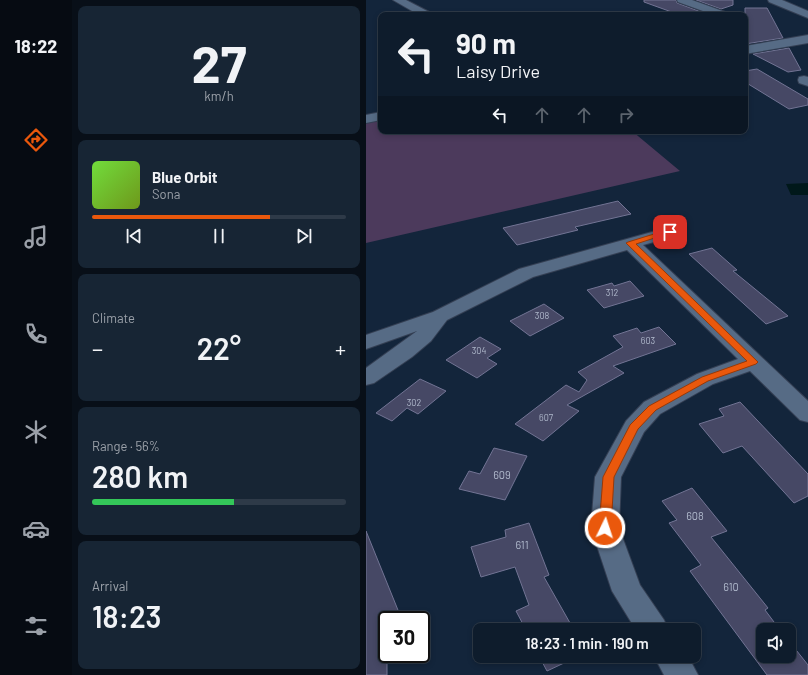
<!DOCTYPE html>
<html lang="en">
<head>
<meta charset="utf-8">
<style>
	:root { --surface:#0e1c2c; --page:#172534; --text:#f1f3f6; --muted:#9ba1a9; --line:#2e3a48; --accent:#ea580c }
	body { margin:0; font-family:Barlow,sans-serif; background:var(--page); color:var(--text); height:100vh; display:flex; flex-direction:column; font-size:15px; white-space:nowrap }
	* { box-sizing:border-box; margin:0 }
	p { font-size:13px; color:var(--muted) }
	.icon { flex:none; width:22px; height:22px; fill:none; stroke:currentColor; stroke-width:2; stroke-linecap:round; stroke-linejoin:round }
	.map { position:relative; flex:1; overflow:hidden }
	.details { display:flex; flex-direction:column; gap:6px; padding:6px; background:#080f18; width:294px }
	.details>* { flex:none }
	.banner { position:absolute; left:12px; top:12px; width:370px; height:122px; border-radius:8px; box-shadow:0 2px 6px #0003,0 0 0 1px var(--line); background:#0e1c2c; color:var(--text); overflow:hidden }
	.fabs { position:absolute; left:390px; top:623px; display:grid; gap:8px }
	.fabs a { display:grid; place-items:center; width:40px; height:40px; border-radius:8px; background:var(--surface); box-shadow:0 2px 6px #0003,0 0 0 1px var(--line); font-size:20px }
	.speed { position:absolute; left:12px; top:611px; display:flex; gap:8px; font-size:20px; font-weight:700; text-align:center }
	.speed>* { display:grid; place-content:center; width:52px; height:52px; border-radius:50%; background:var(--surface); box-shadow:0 2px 6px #0003,0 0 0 1px var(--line); line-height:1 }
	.speed .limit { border:2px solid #111; border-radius:6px; background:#fff; color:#111 }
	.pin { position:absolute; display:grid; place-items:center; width:34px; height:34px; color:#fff; margin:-17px; border-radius:8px; box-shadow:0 2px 6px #0006 }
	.me { position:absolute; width:44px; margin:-22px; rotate:4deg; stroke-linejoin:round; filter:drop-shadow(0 0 3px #0008) }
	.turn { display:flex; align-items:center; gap:14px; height:84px; padding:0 12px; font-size:18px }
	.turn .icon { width:52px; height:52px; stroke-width:2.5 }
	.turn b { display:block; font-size:28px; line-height:34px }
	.lanes { display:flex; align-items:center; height:38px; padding:0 12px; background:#0003; justify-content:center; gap:20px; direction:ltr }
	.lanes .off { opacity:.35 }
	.big { font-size:30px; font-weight:600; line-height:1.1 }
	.details .card { flex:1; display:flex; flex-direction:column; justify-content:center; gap:6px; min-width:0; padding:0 14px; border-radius:8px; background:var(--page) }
	.details .dial { align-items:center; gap:0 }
	.dial b { font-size:52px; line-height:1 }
	.song { display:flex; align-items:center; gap:12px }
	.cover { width:48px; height:48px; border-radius:6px; background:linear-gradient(135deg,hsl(100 70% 55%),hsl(80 70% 35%)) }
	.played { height:4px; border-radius:2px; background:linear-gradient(90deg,var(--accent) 70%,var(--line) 70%) }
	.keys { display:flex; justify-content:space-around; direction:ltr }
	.heat { display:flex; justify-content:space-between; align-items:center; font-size:22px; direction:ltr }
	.charge { height:6px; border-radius:3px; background:linear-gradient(90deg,#34c759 56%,var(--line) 0) }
	.trip { position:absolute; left:107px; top:623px; width:228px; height:40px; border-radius:8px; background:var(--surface); box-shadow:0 2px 6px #0003,0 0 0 1px var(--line); font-weight:600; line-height:40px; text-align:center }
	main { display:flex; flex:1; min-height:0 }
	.tab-bar { display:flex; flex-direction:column; width:72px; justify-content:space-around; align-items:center; background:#060b12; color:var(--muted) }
	.tab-bar .icon { width:28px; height:28px }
	.tab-bar .selected { color:var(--accent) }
	.tab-bar b { font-size:18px; color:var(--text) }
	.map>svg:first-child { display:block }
	.green { fill:#4c3a5c }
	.water { fill:#00181a }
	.building { fill:#464865; stroke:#727494 }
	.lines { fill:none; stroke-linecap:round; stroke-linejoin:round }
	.minor-casing { stroke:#343f53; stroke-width:2 }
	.tertiary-casing { stroke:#343f53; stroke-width:2 }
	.minor { fill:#566b85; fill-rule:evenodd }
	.tertiary { fill:#566b85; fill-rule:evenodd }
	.route { fill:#ea580c; stroke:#983908 }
	.labels { text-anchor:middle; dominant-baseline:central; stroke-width:4; stroke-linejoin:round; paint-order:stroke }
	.number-label { font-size:9px; fill:#b0b9cc }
	.near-number-label { font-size:11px; fill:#b0b9cc }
</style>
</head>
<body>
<main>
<nav class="tab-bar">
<b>18:22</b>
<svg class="icon selected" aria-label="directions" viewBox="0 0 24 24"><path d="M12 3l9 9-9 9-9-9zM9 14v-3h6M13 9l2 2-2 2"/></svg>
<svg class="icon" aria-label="music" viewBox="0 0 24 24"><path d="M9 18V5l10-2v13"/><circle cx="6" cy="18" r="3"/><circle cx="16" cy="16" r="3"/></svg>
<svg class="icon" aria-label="phone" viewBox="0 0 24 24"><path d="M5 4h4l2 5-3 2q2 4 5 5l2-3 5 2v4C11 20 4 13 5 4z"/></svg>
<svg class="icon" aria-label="climate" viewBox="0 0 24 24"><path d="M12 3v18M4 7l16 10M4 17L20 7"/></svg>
<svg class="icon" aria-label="car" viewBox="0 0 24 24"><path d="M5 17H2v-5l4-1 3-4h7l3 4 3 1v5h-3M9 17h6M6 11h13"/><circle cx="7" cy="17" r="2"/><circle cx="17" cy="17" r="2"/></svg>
<svg class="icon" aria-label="filters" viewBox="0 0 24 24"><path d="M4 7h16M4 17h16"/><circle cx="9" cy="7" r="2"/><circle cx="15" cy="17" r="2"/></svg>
</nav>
<section class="details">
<div class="card dial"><b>27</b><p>km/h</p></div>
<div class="card">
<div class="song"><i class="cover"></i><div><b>Blue Orbit</b><p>Sona</p></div></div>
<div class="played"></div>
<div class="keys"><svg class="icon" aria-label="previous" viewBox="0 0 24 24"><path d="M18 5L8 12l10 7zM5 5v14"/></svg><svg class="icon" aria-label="pause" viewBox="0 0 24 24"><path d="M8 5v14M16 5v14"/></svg><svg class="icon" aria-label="next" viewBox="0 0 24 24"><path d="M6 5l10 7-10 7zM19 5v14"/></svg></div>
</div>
<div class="card"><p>Climate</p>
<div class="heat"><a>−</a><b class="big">22°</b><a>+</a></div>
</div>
<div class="card"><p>Range · 56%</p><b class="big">280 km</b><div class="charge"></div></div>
<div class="card"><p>Arrival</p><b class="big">18:23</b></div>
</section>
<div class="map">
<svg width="442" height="675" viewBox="0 0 442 675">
	<rect width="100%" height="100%" fill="#13253b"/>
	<!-- green -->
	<path class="green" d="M 15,119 L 15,131 L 266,131 L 314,171 L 0,243 L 0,122 Z"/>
	<!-- water -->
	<path class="water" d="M 442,183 L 442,195 L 425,195 L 420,184 Z"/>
	<!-- building -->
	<g class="building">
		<path d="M 278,0 L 310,0 L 311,3 L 338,13 L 331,15 L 314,15 L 278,2 Z"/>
		<path d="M 330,0 L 367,0 L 367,5 L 355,9 Z"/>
		<path d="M 379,8 L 401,8 L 417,38 L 379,44 Z"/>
		<path d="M 423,48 L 435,70 L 422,72 L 387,54 Z"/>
		<path d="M 391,69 L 442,99 L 442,105 L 423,109 L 379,82 L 379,71 Z"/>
		<path d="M 252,201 L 265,214 L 209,227 L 212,230 L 151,245 L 137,228 Z"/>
		<path d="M 346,248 L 371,270 L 367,271 L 422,316 L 400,324 L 323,254 Z"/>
		<path d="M 264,281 L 278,296 L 238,308 L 221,290 L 246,283 L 248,286 Z"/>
		<path d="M 178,304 L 198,318 L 164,336 L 144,321 Z"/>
		<path d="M 293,327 L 310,344 L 247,366 L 258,373 L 201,405 L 213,411 L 177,441 L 149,424 L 200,385 L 213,392 L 221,380 L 212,372 L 257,347 L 247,336 L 271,328 L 275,333 Z"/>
		<path d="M 114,337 L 135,349 L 121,358 L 131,364 L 111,378 L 80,360 Z"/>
		<path d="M 54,379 L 80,391 L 52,414 L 41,408 L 26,421 L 10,413 Z"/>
		<path d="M 374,402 L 442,474 L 442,496 L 428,503 L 376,446 L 357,453 L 333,424 L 358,416 L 353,409 Z"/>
		<path d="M 128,448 L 161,456 L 139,500 L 93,489 L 103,471 L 114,474 Z"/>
		<path d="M 326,488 L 361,531 L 345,537 L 402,608 L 399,610 L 414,630 L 397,630 L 397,656 L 423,656 L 423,641 L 442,665 L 442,675 L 401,675 L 324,571 L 335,565 L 303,523 L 311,520 L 296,501 Z"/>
		<path d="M 163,523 L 183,575 L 178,577 L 208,630 L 155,630 L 159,628 L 150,611 L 163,605 L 149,567 L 115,577 L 105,547 L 140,537 L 139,530 Z"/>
		<path d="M 0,531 L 36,620 L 21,620 L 21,675 L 0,675 Z"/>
		<path d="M 173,656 L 213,656 L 181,671 Z"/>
	</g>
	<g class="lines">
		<defs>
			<g id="minor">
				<path d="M 27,0 L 40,0 L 65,13 L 66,15 L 53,15 Z"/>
				<path d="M 311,0 L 326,0 L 362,13 L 363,15 L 348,15 L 312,2 Z"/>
				<path d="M 438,76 L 442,77 L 442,86 L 433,83 L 432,80 L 433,77 Z"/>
				<path d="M 304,227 L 310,228 L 313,232 L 310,236 L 277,245 L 442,401 L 442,422 L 434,420 L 384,371 L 347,384 L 294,414 L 278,432 L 255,477 L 253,528 L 274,585 L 298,620 L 302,630 L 270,630 L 246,591 L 225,528 L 229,477 L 260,421 L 278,402 L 331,374 L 372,359 L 261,250 L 167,277 L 81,320 L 65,341 L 46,357 L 8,383 L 0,385 L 0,368 L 51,331 L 0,349 L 0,335 L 67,312 L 153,269 Z"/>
				<path d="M 288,656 L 322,656 L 332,675 L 298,675 Z"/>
			</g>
			<g id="tertiary">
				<path d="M 402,0 L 416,0 L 442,11 L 442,18 L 403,2 Z"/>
				<path d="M 442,35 L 442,43 L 379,54 L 379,46 Z"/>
				<path d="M 15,112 L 15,120 L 0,123 L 0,115 Z"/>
			</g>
		</defs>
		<!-- minor casing -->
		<use href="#minor" class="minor-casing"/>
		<!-- tertiary casing -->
		<use href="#tertiary" class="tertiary-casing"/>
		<!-- minor -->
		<use href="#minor" class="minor"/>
		<!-- tertiary -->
		<use href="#tertiary" class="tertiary"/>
	</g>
	<!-- route -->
	<path class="route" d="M 301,230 L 304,230 L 307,232 L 270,244 L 392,362 L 390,364 L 342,381 L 290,410 L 272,429 L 248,477 L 245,528 L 243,532 L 239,533 L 235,532 L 233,528 L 237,477 L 264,425 L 283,406 L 336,377 L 381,361 L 260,243 L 262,242 Z"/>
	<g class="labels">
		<!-- number labels -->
		<g class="number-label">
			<text x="246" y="292">312</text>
			<text x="176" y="315">308</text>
			<text x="282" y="340">603</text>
			<text x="113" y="350">304</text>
			<text x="48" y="402">302</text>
			<text x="180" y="417">607</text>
		</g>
		<!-- near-number labels -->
		<g class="near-number-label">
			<text x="136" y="474">609</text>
			<text x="329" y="515">608</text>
			<text x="156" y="544">611</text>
			<text x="365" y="586">610</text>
		</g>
	</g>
</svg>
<div class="fabs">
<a><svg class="icon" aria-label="sound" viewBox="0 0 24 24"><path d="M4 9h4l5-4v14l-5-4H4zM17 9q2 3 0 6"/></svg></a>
</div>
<div class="speed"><div class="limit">30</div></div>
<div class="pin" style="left:304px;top:232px;background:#d93025"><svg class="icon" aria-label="arrive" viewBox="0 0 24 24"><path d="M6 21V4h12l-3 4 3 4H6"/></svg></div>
<svg class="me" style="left:239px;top:528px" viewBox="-20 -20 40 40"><circle r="17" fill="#ea580c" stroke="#fff" stroke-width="3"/><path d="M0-11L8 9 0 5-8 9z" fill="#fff"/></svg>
<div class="trip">18:23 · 1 min · 190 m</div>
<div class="banner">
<div class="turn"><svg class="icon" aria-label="left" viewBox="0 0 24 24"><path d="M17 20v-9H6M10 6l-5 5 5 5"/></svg><div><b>90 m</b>Laisy Drive</div></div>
<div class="lanes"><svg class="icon" aria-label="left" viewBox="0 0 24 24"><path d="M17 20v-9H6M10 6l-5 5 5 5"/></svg><svg class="icon off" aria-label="ahead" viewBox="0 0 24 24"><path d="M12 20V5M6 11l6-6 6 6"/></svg><svg class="icon off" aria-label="ahead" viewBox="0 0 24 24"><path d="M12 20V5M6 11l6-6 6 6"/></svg><svg class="icon off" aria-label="right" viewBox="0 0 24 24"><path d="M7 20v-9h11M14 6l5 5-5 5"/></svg></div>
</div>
</div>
</main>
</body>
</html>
